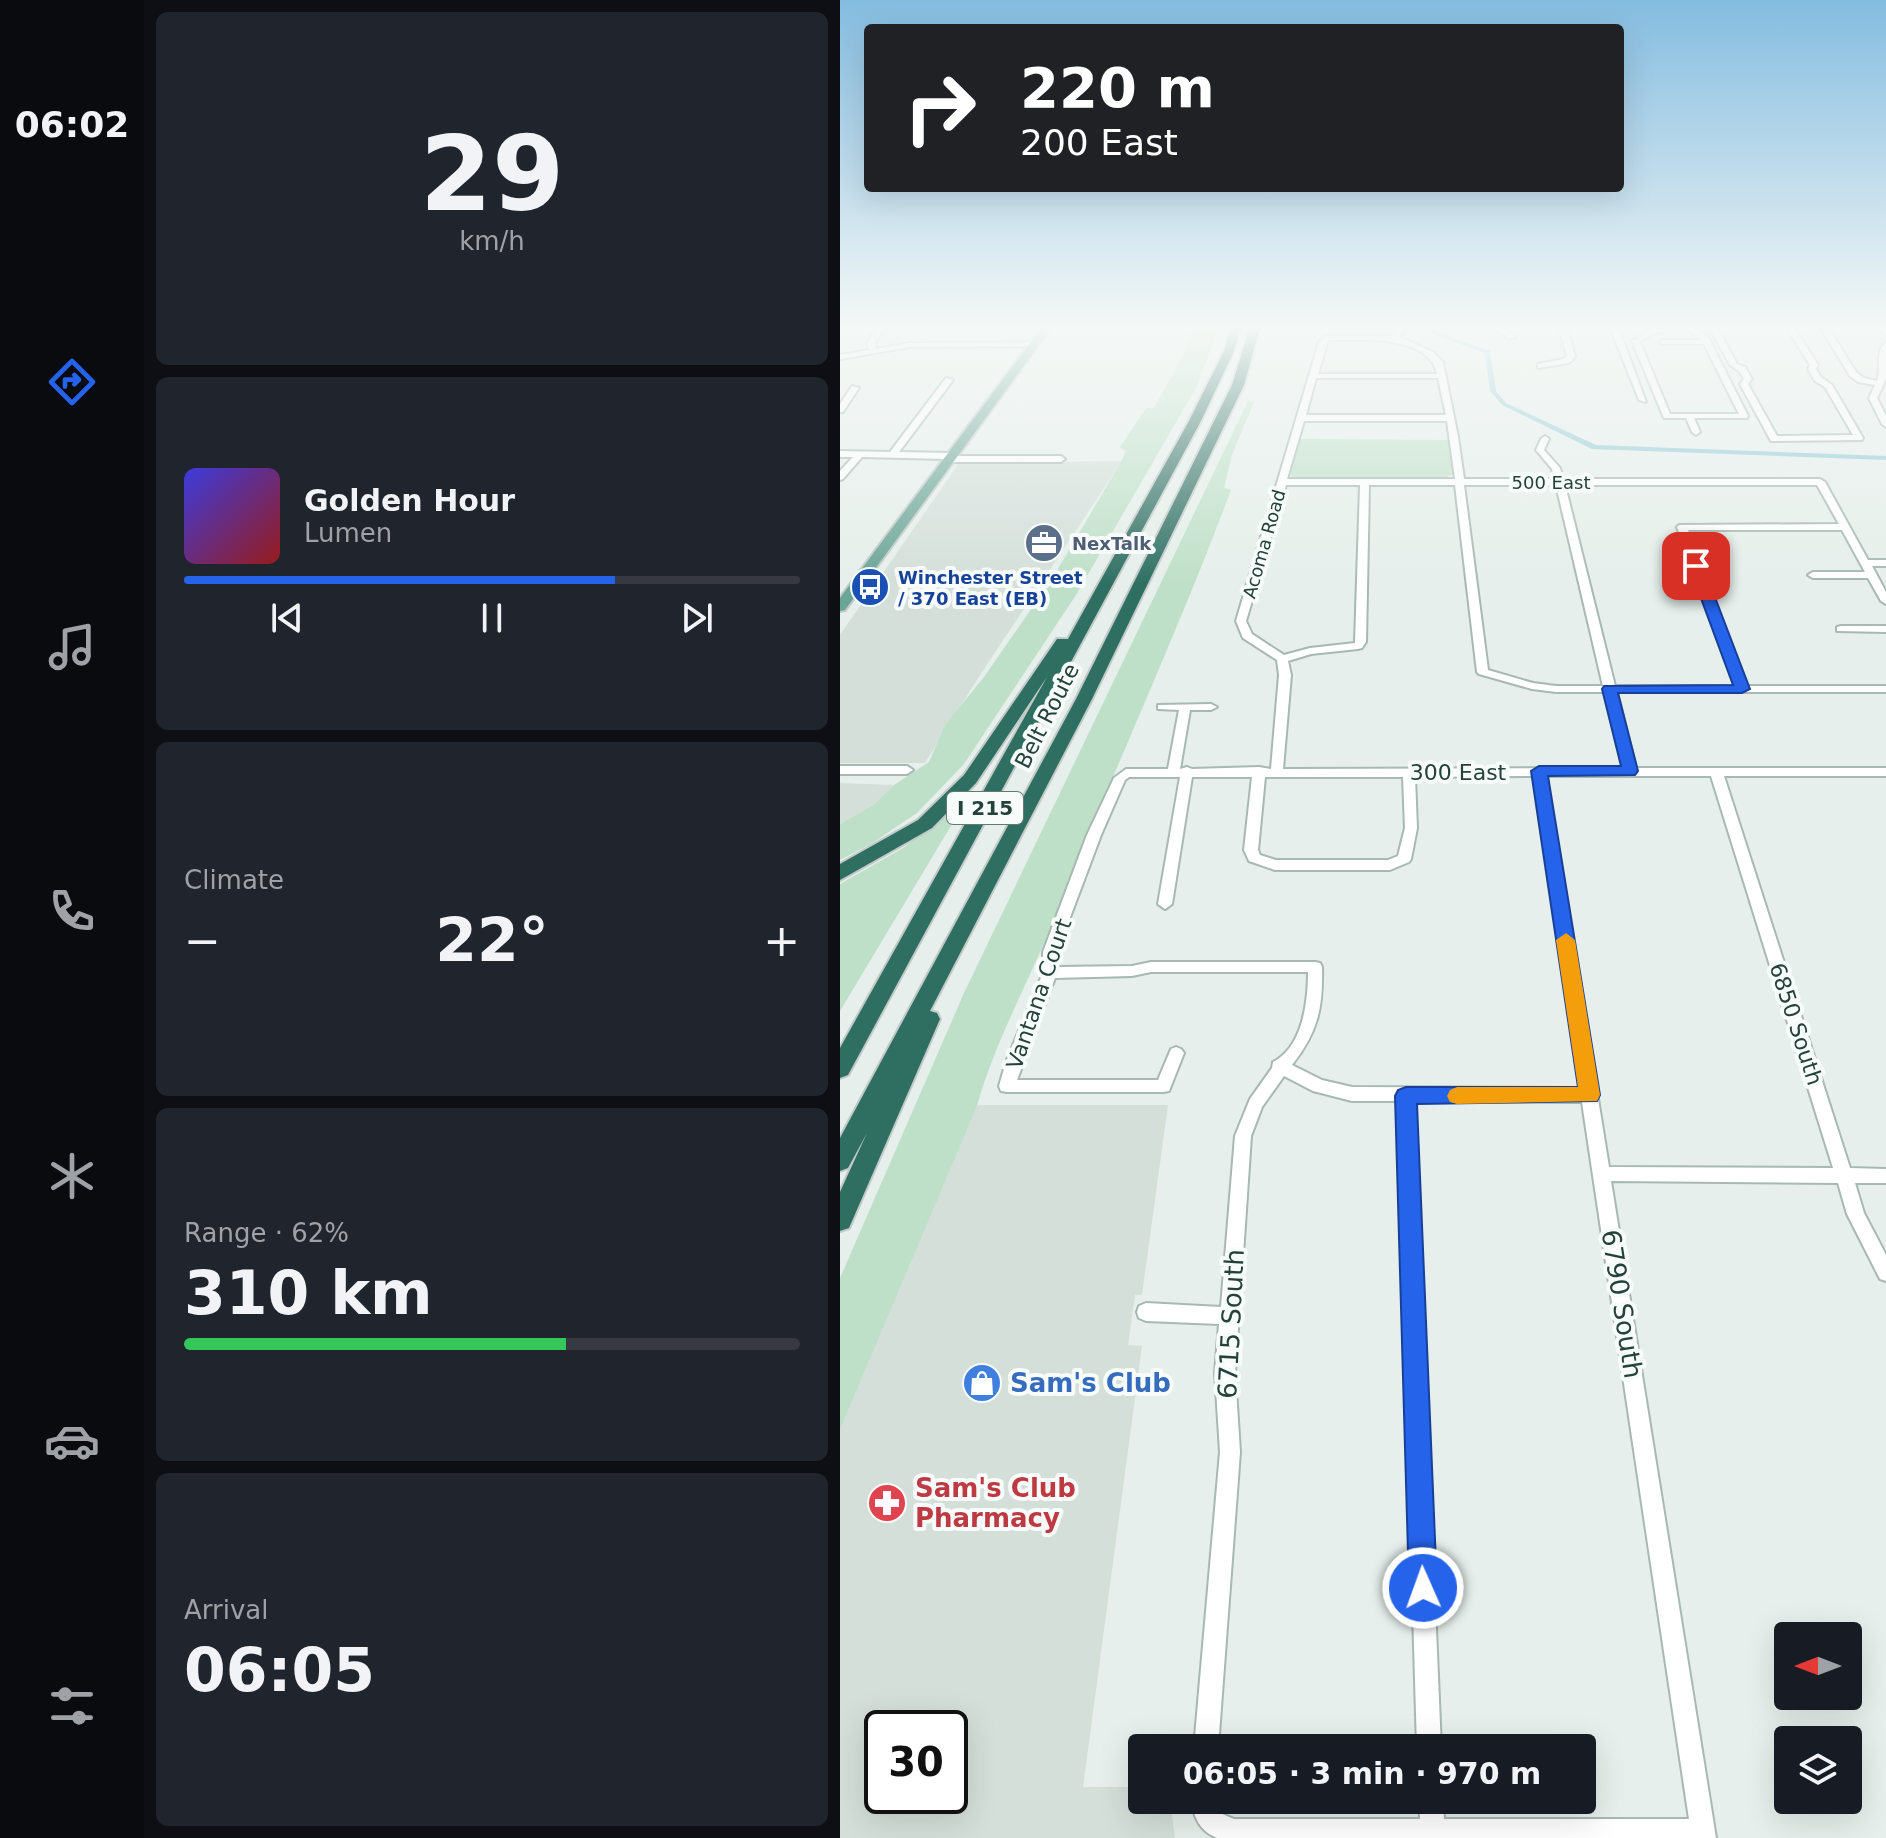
<!DOCTYPE html>
<html lang="en">
<head>
<meta charset="utf-8">
<style>
	:root { --surface:#171b24; --page:#20242c; --text:#f1f3f6; --muted:#9ea1a6; --line:#363941; --accent:#2563eb }
	body { margin:0; font-family:"DejaVu Sans",sans-serif; background:var(--page); color:var(--text); height:100vh; display:flex; flex-direction:column; font-size:30px; white-space:nowrap }
	* { box-sizing:border-box; margin:0 }
	p { font-size:26px; color:var(--muted) }
	.icon { flex:none; width:44px; height:44px; fill:none; stroke:currentColor; stroke-width:2; stroke-linecap:round; stroke-linejoin:round }
	.map { position:relative; flex:1; overflow:hidden }
	.sheet { display:flex; flex-direction:column; gap:12px; padding:12px; background:#0d0f14; width:696px }
	.sheet>* { flex:none }
	.guide { position:absolute; left:24px; top:24px; width:760px; height:168px; border-radius:8px; box-shadow:0 8px 32px #0002; background:#202124; color:#fff; overflow:hidden }
	.needle { width:52px; rotate:270deg }
	.controls { position:absolute; left:934px; top:1622px; display:grid; gap:16px }
	.controls a { display:grid; place-items:center; width:88px; height:88px; border-radius:8px; background:var(--surface); box-shadow:0 8px 32px #0002; font-size:40px }
	.speed { position:absolute; left:24px; top:1710px; display:flex; gap:16px; font-size:40px; font-weight:700; text-align:center }
	.speed>* { display:grid; place-content:center; width:104px; height:104px; border-radius:50%; background:var(--surface); box-shadow:0 8px 32px #0002; line-height:1 }
	.speed .limit { border:4px solid #111; border-radius:12px; background:#fff; color:#111 }
	.pin { position:absolute; display:grid; place-items:center; width:68px; height:68px; color:#fff; margin:-34px; border-radius:16px; box-shadow:0 4px 12px #0006 }
	.me { position:absolute; width:88px; margin:-44px; rotate:358deg; stroke-linejoin:round; filter:drop-shadow(0 0 6px #0008) }
	.turn { display:flex; align-items:center; gap:28px; height:168px; padding:0 24px; font-size:36px }
	.turn .icon { width:104px; height:104px; stroke-width:2.5 }
	.turn b { display:block; font-size:56px; line-height:68px }
	.big { font-size:60px; font-weight:600; line-height:1.1 }
	.sheet .tile { flex:1; display:flex; flex-direction:column; justify-content:center; gap:12px; min-width:0; padding:0 28px; border-radius:12px; background:var(--page) }
	.sheet .dial { align-items:center; gap:0 }
	.dial b { font-size:104px; line-height:1 }
	.song { display:flex; align-items:center; gap:24px }
	.cover { width:96px; height:96px; border-radius:12px; background:linear-gradient(135deg,hsl(240 70% 55%),hsl(0 70% 35%)) }
	.played { height:8px; border-radius:4px; background:linear-gradient(90deg,var(--accent) 70%,var(--line) 70%) }
	.keys { display:flex; justify-content:space-around; direction:ltr }
	.heat { display:flex; justify-content:space-between; align-items:center; font-size:44px; direction:ltr }
	.charge { height:12px; border-radius:6px; background:linear-gradient(90deg,#34c759 62%,var(--line) 0) }
	.trip { position:absolute; left:288px; top:1734px; width:468px; height:80px; border-radius:8px; background:var(--surface); box-shadow:0 8px 32px #0002; font-weight:600; line-height:80px; text-align:center }
	main { display:flex; flex:1; min-height:0 }
	.menu { display:flex; flex-direction:column; width:144px; justify-content:space-around; align-items:center; background:#090b0e; color:var(--muted) }
	.menu .icon { width:56px; height:56px }
	.menu .active { color:var(--accent) }
	.menu b { font-size:36px; color:var(--text) }
	.map>svg:first-child { display:block }
	.built { fill:#d4dfda; fill-rule:evenodd }
	.green { fill:#bfe0c8 }
	.lines { fill:none; stroke-linecap:round; stroke-linejoin:round }
	.canal { fill:#8ec9d4; fill-rule:evenodd }
	.minor-casing { stroke:#a8b8b2; stroke-width:4 }
	.major-casing { stroke:#c2cac8; stroke-width:4 }
	.highway-casing { stroke:#c2cac8; stroke-width:4 }
	.minor { fill:#fff; fill-rule:evenodd }
	.major { fill:#6aa596; fill-rule:evenodd }
	.highway { fill:#2f6f62; fill-rule:evenodd }
	.route { fill:#2563eb; stroke:#184099; stroke-width:2 }
	.slow { fill:#f59e0b }
	.labels { text-anchor:middle; dominant-baseline:central; stroke-width:8; stroke-linejoin:round; paint-order:stroke }
	.far-street-label { font-size:18px; fill:#24423a; stroke:#f7fbf9 }
	.far-service-label { font-size:18px; font-weight:bold; fill:#4e5e75; stroke:#f7fbf9; text-anchor:start }
	.far-transit-label { font-size:18px; font-weight:bold; fill:#164399; stroke:#f7fbf9; text-anchor:start }
	.shield { fill:#f7fbf9; stroke:#637a73; stroke-width:2 }
	.shield-label { font-size:20px; font-weight:bold; fill:#24423a }
	.street-label { font-size:22px; fill:#24423a; stroke:#f7fbf9 }
	.near-street-label { font-size:26px; fill:#24423a; stroke:#f7fbf9 }
	.near-shop-label { font-size:26px; font-weight:bold; fill:#366cbe; stroke:#f7fbf9; text-anchor:start }
	.near-health-label { font-size:26px; font-weight:bold; fill:#be3a42; stroke:#f7fbf9; text-anchor:start }
</style>
</head>
<body>
<main>
<nav class="menu">
<b>06:02</b>
<svg class="icon active" aria-label="directions" viewBox="0 0 24 24"><path d="M12 3l9 9-9 9-9-9zM9 14v-3h6M13 9l2 2-2 2"/></svg>
<svg class="icon" aria-label="music" viewBox="0 0 24 24"><path d="M9 18V5l10-2v13"/><circle cx="6" cy="18" r="3"/><circle cx="16" cy="16" r="3"/></svg>
<svg class="icon" aria-label="phone" viewBox="0 0 24 24"><path d="M5 4h4l2 5-3 2q2 4 5 5l2-3 5 2v4C11 20 4 13 5 4z"/></svg>
<svg class="icon" aria-label="climate" viewBox="0 0 24 24"><path d="M12 3v18M4 7l16 10M4 17L20 7"/></svg>
<svg class="icon" aria-label="car" viewBox="0 0 24 24"><path d="M5 17H2v-5l4-1 3-4h7l3 4 3 1v5h-3M9 17h6M6 11h13"/><circle cx="7" cy="17" r="2"/><circle cx="17" cy="17" r="2"/></svg>
<svg class="icon" aria-label="filters" viewBox="0 0 24 24"><path d="M4 7h16M4 17h16"/><circle cx="9" cy="7" r="2"/><circle cx="15" cy="17" r="2"/></svg>
</nav>
<section class="sheet">
<div class="tile dial"><b>29</b><p>km/h</p></div>
<div class="tile">
<div class="song"><i class="cover"></i><div><b>Golden Hour</b><p>Lumen</p></div></div>
<div class="played"></div>
<div class="keys"><svg class="icon" aria-label="previous" viewBox="0 0 24 24"><path d="M18 5L8 12l10 7zM5 5v14"/></svg><svg class="icon" aria-label="pause" viewBox="0 0 24 24"><path d="M8 5v14M16 5v14"/></svg><svg class="icon" aria-label="next" viewBox="0 0 24 24"><path d="M6 5l10 7-10 7zM19 5v14"/></svg></div>
</div>
<div class="tile"><p>Climate</p>
<div class="heat"><a>−</a><b class="big">22°</b><a>+</a></div>
</div>
<div class="tile"><p>Range · 62%</p><b class="big">310 km</b><div class="charge"></div></div>
<div class="tile"><p>Arrival</p><b class="big">06:05</b></div>
</section>
<div class="map">
<svg width="1046" height="1838" viewBox="0 0 1046 1838">
	<rect width="100%" height="100%" fill="#e6efeb"/>
	<!-- built -->
	<g class="built">
		<path d="M 282,461 L 140,675 L 85,763 L 0,763 L 0,635 L 119,463 Z"/>
		<path d="M 0,783 L 54,785 L 33,805 L 0,824 Z"/>
		<path d="M 137,1105 L 328,1105 L 302,1295 L 295,1295 L 288,1345 L 302,1346 L 243,1787 L 302,1787 L 302,1800 L 330,1800 L 335,1838 L 0,1838 L 0,1422 ZM 42,1728 L 110,1728 L 110,1796 L 42,1796 Z"/>
	</g>
	<!-- green -->
	<g class="green">
		<path d="M 352,327 L 379,327 L 357,386 L 236,595 L 124,764 L 77,813 L 31,844 L 0,860 L 0,824 L 33,805 L 54,785 L 89,762 L 105,725 L 144,677 L 212,579 L 281,462 L 286,451 L 280,447 L 306,408 L 314,408 L 344,354 Z"/>
		<path d="M 408,401 L 414,402 L 392,455 L 384,488 L 391,490 C 338,632 274,769 218,910 C 192,976 156,1038 137,1106 L 0,1429 L 0,1278 L 124,993 Z"/>
		<path d="M 460,439 L 608,440 L 612,474 L 605,478 L 454,478 L 450,475 Z"/>
		<path d="M 113,806 L 118,814 L 0,1011 L 0,884 L 65,847 Z"/>
	</g>
	<g class="lines">
		<!-- canal -->
		<path class="canal" d="M 585,327 L 592,327 L 599,333 L 650,351 L 656,391 L 666,403 L 756,445 L 1046,456 L 1046,460 L 752,449 L 662,405 L 650,391 L 645,353 L 595,335 Z"/>
		<defs>
			<g id="minor">
				<path d="M 37,327 L 45,327 L 35,343 L 36,349 L 70,343 L 195,342 L 199,344 L 195,346 L 70,347 L 0,359 L 0,355 L 29,350 L 27,343 Z"/>
				<path d="M 559,327 L 567,327 L 559,337 L 593,352 L 603,362 L 618,437 L 624,479 L 714,479 L 712,469 L 696,450 L 701,439 L 705,436 L 709,439 L 704,450 L 720,468 L 723,479 L 980,479 L 985,482 L 1028,560 L 1046,560 L 1046,566 L 1032,566 L 1046,592 L 1046,604 L 1041,601 L 1028,578 L 973,578 L 968,575 L 973,572 L 1025,572 L 1002,530 L 848,530 L 906,686 L 1046,686 L 1046,692 L 777,692 L 796,768 L 1046,768 L 1046,776 L 884,776 L 1010,1168 L 1046,1169 L 1046,1183 L 1015,1183 L 1024,1213 L 1046,1255 L 1046,1281 L 1040,1279 L 1007,1214 L 998,1183 L 771,1181 L 876,1838 L 377,1838 C 360,1831 354,1818 351,1800 L 375,1800 L 380,1813 L 394,1819 L 580,1819 L 579,1800 L 603,1800 L 604,1819 L 849,1819 L 742,1102 L 574,1101 L 601,1748 L 577,1748 L 558,1101 L 512,1101 L 473,1091 L 444,1076 L 422,1107 L 411,1136 L 395,1373 L 400,1452 L 378,1748 L 354,1748 L 380,1452 L 375,1373 L 379,1324 L 306,1321 L 299,1318 L 297,1312 L 299,1306 L 306,1303 L 381,1307 L 395,1136 L 410,1099 L 432,1068 L 433,1062 C 463,1047 468,1001 468,972 L 311,972 L 292,976 L 215,978 L 177,1080 L 318,1080 L 331,1049 L 336,1047 L 341,1049 L 344,1053 L 329,1091 L 323,1092 L 167,1092 L 161,1091 L 159,1086 L 166,1062 L 203,973 L 203,952 L 247,835 L 274,778 L 286,769 L 328,769 L 339,710 L 318,709 L 318,705 L 371,704 L 377,707 L 371,710 L 350,710 L 340,769 L 347,767 L 352,769 L 419,767 L 431,769 L 439,675 L 437,660 L 403,638 L 396,621 L 479,342 L 486,336 L 552,336 ZM 488,340 C 519,340 590,334 597,374 L 478,374 ZM 476,378 L 598,378 L 606,415 L 466,415 ZM 464,421 L 607,421 L 615,479 L 447,479 ZM 446,485 L 520,485 L 515,643 L 470,648 L 444,655 L 412,634 L 406,621 ZM 529,485 L 615,485 L 637,672 L 639,674 L 692,689 L 716,692 L 765,692 L 783,768 L 443,769 L 451,675 L 448,661 L 471,654 L 518,649 L 522,648 L 526,642 ZM 624,485 L 716,485 L 763,686 L 716,686 L 693,683 L 648,670 ZM 725,485 L 977,485 L 999,524 L 839,525 L 837,527 L 895,686 L 775,686 ZM 694,776 L 740,1088 L 512,1087 L 482,1080 L 452,1065 C 478,1032 483,1008 482,967 L 480,963 L 475,962 L 311,962 L 292,966 L 217,967 L 217,952 L 261,835 L 285,780 L 289,777 L 340,777 L 318,904 L 325,909 L 332,904 L 352,777 L 412,777 L 404,850 L 409,861 L 435,870 L 550,870 L 569,862 L 571,859 L 577,828 L 575,777 ZM 706,776 L 871,776 L 993,1168 L 769,1167 ZM 425,777 L 563,777 L 565,828 L 558,856 L 548,860 L 436,860 L 420,855 L 418,850 Z"/>
				<path d="M 615,327 L 662,327 L 675,337 L 668,339 L 655,329 L 619,329 Z"/>
				<path d="M 719,327 L 727,327 L 735,357 L 729,363 L 698,368 L 698,364 L 724,359 L 727,356 Z"/>
				<path d="M 770,327 L 778,327 L 806,402 L 799,400 Z"/>
				<path d="M 823,327 L 837,327 L 813,334 L 800,342 L 830,414 L 899,414 L 864,344 L 823,344 L 819,342 L 823,340 L 861,340 L 843,327 L 852,327 L 868,337 L 908,416 L 907,418 L 854,418 L 860,432 L 856,435 L 852,432 L 846,418 L 824,418 L 792,341 L 808,330 Z"/>
				<path d="M 869,327 L 877,327 L 897,364 L 905,367 L 912,379 L 908,384 L 937,436 L 1013,435 L 985,387 L 975,381 L 968,369 L 970,365 L 946,327 L 954,327 L 978,365 L 976,369 L 981,377 L 992,385 L 1023,438 L 1022,440 L 931,441 L 900,384 L 904,379 L 899,371 L 890,365 Z"/>
				<path d="M 980,327 L 988,327 L 1016,372 L 1024,378 L 1037,381 C 1042,368 1034,352 1046,342 L 1046,379 L 1037,398 L 1046,416 L 1046,427 L 1042,424 L 1029,398 L 1035,385 L 1018,382 L 1010,376 Z"/>
				<path d="M 1039,327 L 1046,327 L 1046,335 L 1043,335 Z"/>
				<path d="M 106,378 L 113,380 L 59,452 L 112,453 L 116,456 L 221,456 L 225,459 L 221,462 L 110,462 L 106,459 L 22,457 L 3,479 L 0,480 L 0,471 L 13,457 L 0,457 L 0,451 L 50,452 Z"/>
				<path d="M 12,386 L 19,388 L 3,412 L 0,412 L 0,404 Z"/>
				<path d="M 1001,626 L 1046,626 L 1046,632 L 997,631 L 997,627 Z"/>
				<path d="M 0,766 L 67,766 L 73,770 L 67,774 L 0,774 Z"/>
			</g>
			<path id="major" d="M 202,327 L 212,327 L 5,610 L 0,611 L 0,598 Z"/>
			<g id="highway">
				<path d="M 391,327 L 401,327 L 394,351 L 361,421 L 8,1075 L 0,1078 L 0,1048 L 207,677 L 136,783 L 92,828 L 0,880 L 0,864 L 78,820 L 124,775 L 217,639 L 228,639 L 349,421 L 384,351 Z"/>
				<path d="M 410,327 L 420,327 L 404,385 L 252,699 L 90,1011 L 97,1013 L 100,1019 L 9,1228 L 0,1231 L 0,1192 L 27,1133 L 8,1168 L 0,1171 L 0,1138 L 236,699 L 392,385 Z"/>
			</g>
		</defs>
		<!-- minor casing -->
		<use href="#minor" class="minor-casing"/>
		<!-- major casing -->
		<use href="#major" class="major-casing"/>
		<!-- highway casing -->
		<use href="#highway" class="highway-casing"/>
		<!-- minor -->
		<use href="#minor" class="minor"/>
		<!-- major -->
		<use href="#major" class="major"/>
		<!-- highway -->
		<use href="#highway" class="highway"/>
	</g>
	<!-- sky -->
	<linearGradient id="sky" x2="0" y2="1"><stop stop-color="#84bce0"/><stop offset="0.56" stop-color="#f4f8f6"/><stop offset="1" stop-color="#f4f8f6" stop-opacity="0"/></linearGradient>
	<rect width="1046" height="584" fill="url(#sky)"/>
	<!-- route -->
	<path class="route" d="M 856,562 L 863,566 L 910,689 L 902,693 L 778,693 L 798,771 L 795,775 L 708,776 L 760,1095 L 757,1101 L 577,1104 L 597,1588 L 593,1598 L 583,1602 L 573,1598 L 569,1588 L 555,1096 L 558,1090 L 566,1087 L 738,1087 L 691,771 L 699,766 L 781,766 L 762,689 L 764,686 L 893,685 L 849,566 Z"/>
	<!-- slow -->
	<path class="slow" d="M 726,933 L 735,940 L 760,1095 L 757,1101 L 617,1104 L 610,1102 L 607,1096 L 610,1090 L 617,1087 L 738,1087 L 716,940 Z"/>
	<!-- icons -->
	<defs>
		<symbol id="office-disc" viewBox="-11 -11 22 22"><circle r="9.5" fill="#5c6f8a" stroke="#f7fbf9"/><path d="M-6-3h4V-5.5h4V-3h4V5H-6ZM-1-4.5V-3h2v-1.5ZM-6 0V1H6V0Z" fill="#fff"/></symbol>
		<symbol id="bus-disc" viewBox="-11 -11 22 22"><circle r="9.5" fill="#1a4fb4" stroke="#f7fbf9"/><path d="M-5-6H5V4H4V6H2V4H-2V6H-4V4H-5ZM-3.5-4V0h7V-4ZM-3.5 1.2v1.5H-2V1.2ZM2 1.2v1.5H3.5V1.2Z" fill="#fff"/></symbol>
		<symbol id="shop-disc" viewBox="-11 -11 22 22"><circle r="9.5" fill="#3f7fe0" stroke="#f7fbf9"/><path d="M-5-2.5h2.3a2.7 3.5 0 0 1 5.4 0H5L5.5 6h-11ZM-1.5-2.5h3a1.5 2.3 0 0 0-3 0Z" fill="#fff"/></symbol>
		<symbol id="pharmacy-disc" viewBox="-11 -11 22 22"><circle r="9.5" fill="#e0444e" stroke="#f7fbf9"/><path d="M-2-6h4v4h4v4h-4v4h-4v-4h-4v-4h4Z" fill="#fff"/></symbol>
	</defs>
	<g fill-rule="evenodd">
		<use href="#office-disc" x="182" y="521" width="44" height="44"/>
		<use href="#bus-disc" x="8" y="565" width="44" height="44"/>
		<use href="#shop-disc" x="120" y="1361" width="44" height="44"/>
		<use href="#pharmacy-disc" x="25" y="1481" width="44" height="44"/>
	</g>
	<g class="labels">
		<!-- far-street labels -->
		<g class="far-street-label">
			<text x="711" y="482">500 East</text>
			<text transform="translate(424 544) rotate(-74)">Acoma Road</text>
		</g>
		<!-- far-service labels -->
		<g class="far-service-label">
			<text x="232" y="543">NexTalk</text>
		</g>
		<!-- far-transit labels -->
		<g class="far-transit-label">
			<text x="58" y="577">Winchester Street<tspan x="58" dy="21">/ 370 East (EB)</tspan></text>
		</g>
		<!-- shield labels -->
		<rect class="shield" x="107" y="792" width="76" height="32" rx="6"/>
		<g class="shield-label">
			<text x="145" y="808">I 215</text>
		</g>
		<!-- street labels -->
		<g class="street-label">
			<text transform="translate(207 716) rotate(-63)">Belt Route</text>
			<text x="618" y="772">300 East</text>
			<text transform="translate(199 994) rotate(-71)">Vantana Court</text>
			<text transform="translate(956 1024) rotate(72)">6850 South</text>
		</g>
		<!-- near-street labels -->
		<g class="near-street-label">
			<text transform="translate(782 1304) rotate(81)">6790 South</text>
			<text transform="translate(391 1324) rotate(-87)">6715 South</text>
		</g>
		<!-- near-shop labels -->
		<g class="near-shop-label">
			<text x="170" y="1383">Sam's Club</text>
		</g>
		<!-- near-health labels -->
		<g class="near-health-label">
			<text x="75" y="1488">Sam's Club<tspan x="75" dy="30">Pharmacy</tspan></text>
		</g>
	</g>
</svg>
<div class="controls">
<a><svg class="needle" viewBox="-14 -14 28 28"><path d="M0-13l5 13h-10z" fill="#e53935"/><path d="M0 13l5-13h-10z" fill="#9ea1a6"/></svg></a>
<a><svg class="icon" aria-label="layers" viewBox="0 0 24 24"><path d="M12 4l9 5-9 5-9-5zM3 14l9 5 9-5"/></svg></a>
</div>
<div class="speed"><div class="limit">30</div></div>
<div class="pin" style="left:856px;top:566px;background:#d93025"><svg class="icon" aria-label="arrive" viewBox="0 0 24 24"><path d="M6 21V4h12l-3 4 3 4H6"/></svg></div>
<svg class="me" style="left:583px;top:1588px" viewBox="-20 -20 40 40"><circle r="17" fill="#2563eb" stroke="#fff" stroke-width="3"/><path d="M0-11L8 9 0 5-8 9z" fill="#fff"/></svg>
<div class="trip">06:05 · 3 min · 970 m</div>
<div class="guide">
<div class="turn"><svg class="icon" aria-label="right" viewBox="0 0 24 24"><path d="M7 20v-9h11M14 6l5 5-5 5"/></svg><div><b>220 m</b>200 East</div></div>
</div>
</div>
</main>
</body>
</html>
